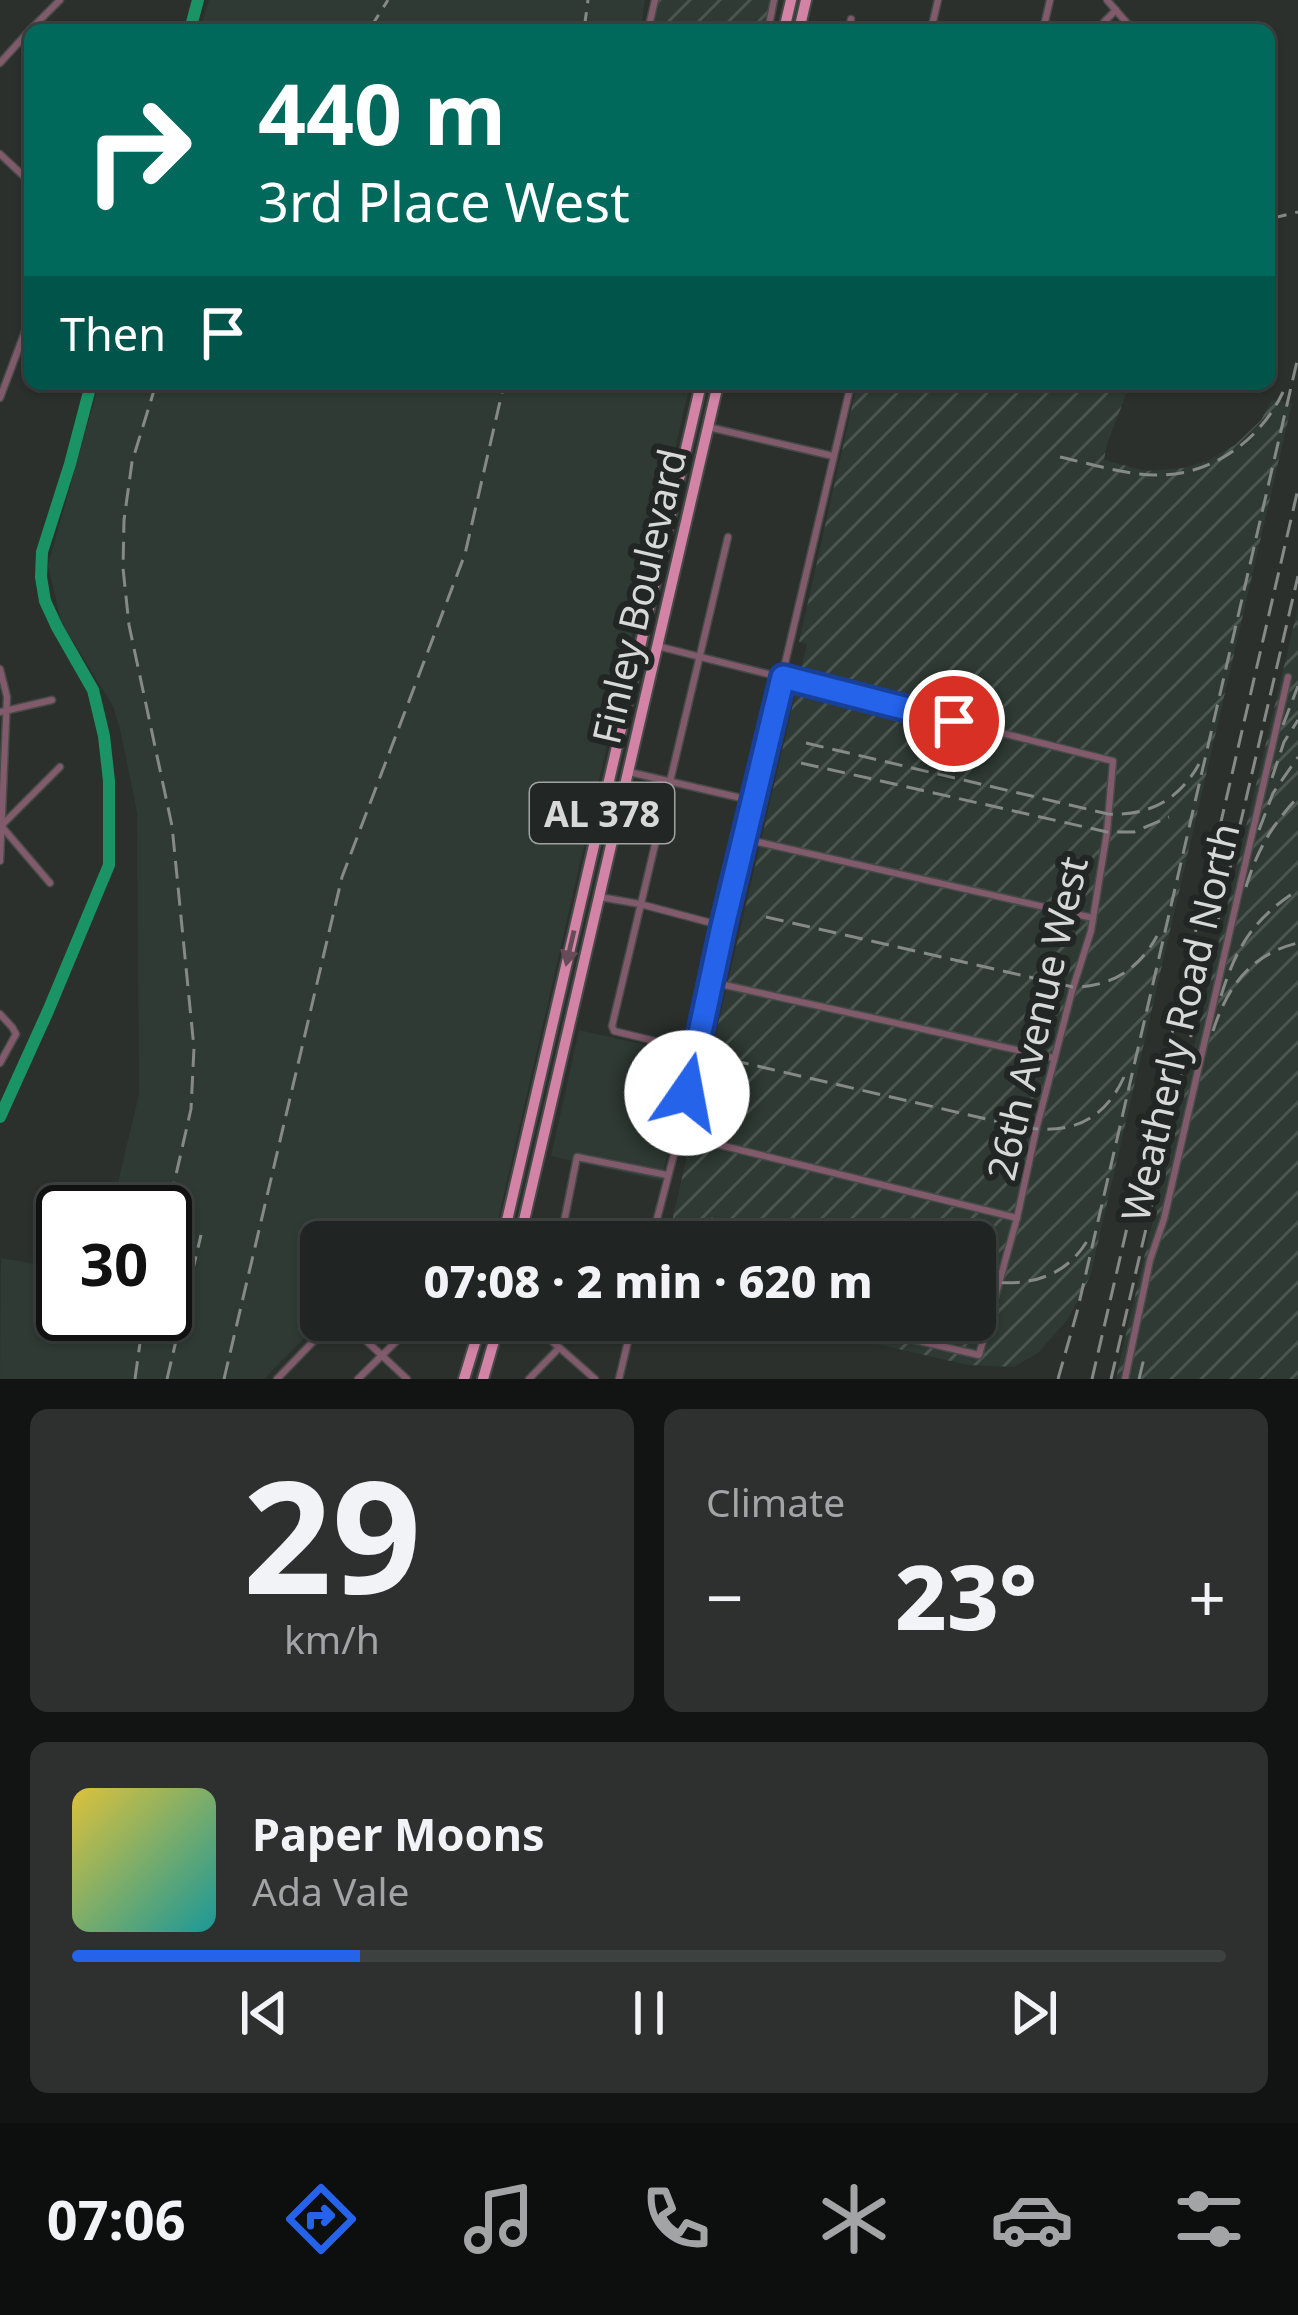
<!DOCTYPE html>
<html lang="en">
<head>
<meta charset="utf-8">
<style>
	:root { --surface:#202422; --page:#2d302f; --text:#f1f3f6; --muted:#a2a4a5; --line:#3d4140; --accent:#2563eb }
	body { margin:0; font-family:"Noto Sans",sans-serif; background:var(--page); color:var(--text); height:100vh; display:flex; flex-direction:column; font-size:45px; white-space:nowrap }
	* { box-sizing:border-box; margin:0 }
	p { font-size:39px; color:var(--muted) }
	.icon { flex:none; width:66px; height:66px; fill:none; stroke:currentColor; stroke-width:2; stroke-linecap:round; stroke-linejoin:round }
	.map { position:relative; height:1379px; overflow:hidden }
	.side { display:flex; flex-direction:column; gap:30px; padding:30px; background:#121413; flex:1 }
	.side>* { flex:none }
	.top-card { position:absolute; left:24px; top:24px; width:1251px; height:366px; border-radius:18px; box-shadow:0 3px 9px #0004,0 0 0 3px var(--line); background:#00695c; color:#fff; overflow:hidden }
	.speed { position:absolute; left:36px; top:1185px; display:flex; gap:24px; font-size:60px; font-weight:700; text-align:center }
	.speed>* { display:grid; place-content:center; width:156px; height:156px; border-radius:50%; background:var(--surface); box-shadow:0 3px 9px #0004,0 0 0 3px var(--line); line-height:1 }
	.speed .limit { border:6px solid #111; border-radius:18px; background:#fff; color:#111 }
	.pin { position:absolute; display:grid; place-items:center; width:102px; height:102px; color:#fff; margin:-51px; border:6px solid #fff; border-radius:50%; box-shadow:0 3px 12px #0007 }
	.me { position:absolute; width:132px; margin:-66px; rotate:12deg; stroke-linejoin:round; filter:drop-shadow(0 0 9px #0008) }
	.turn { display:flex; align-items:center; gap:42px; height:252px; padding:0 36px; font-size:54px }
	.turn .icon { width:156px; height:156px; stroke-width:2.5 }
	.turn b { display:block; font-size:84px; line-height:102px }
	.then { display:flex; align-items:center; height:114px; padding:0 36px; background:#0003; gap:24px; font-size:45px }
	.big { font-size:90px; font-weight:800; line-height:1.1 }
	.side .card { flex:1; display:flex; flex-direction:column; justify-content:center; gap:18px; min-width:0; padding:0 42px; border-radius:18px; background:var(--page) }
	.side .dial { align-items:center; gap:0 }
	.dial b { font-size:156px; line-height:1 }
	.song { display:flex; align-items:center; gap:36px }
	.cover { width:144px; height:144px; border-radius:18px; background:linear-gradient(135deg,hsl(50 70% 55%),hsl(180 70% 35%)) }
	.played { height:12px; border-radius:6px; background:linear-gradient(90deg,var(--accent) 25%,var(--line) 25%) }
	.keys { display:flex; justify-content:space-around; direction:ltr }
	.heat { display:flex; justify-content:space-between; align-items:center; font-size:66px; direction:ltr }
	.side .tiles { flex:1; display:grid; gap:30px; grid-template-columns:1fr 1fr }
	.card:last-child { grid-column:span 2 }
	.trip { position:absolute; left:300px; top:1221px; width:696px; height:120px; border-radius:18px; background:var(--surface); box-shadow:0 3px 9px #0004,0 0 0 3px var(--line); font-weight:800; line-height:120px; text-align:center }
	.dock { display:flex; height:192px; justify-content:space-around; align-items:center; background:#0d0e0e; color:var(--muted) }
	.dock .icon { width:84px; height:84px }
	.dock .on { color:var(--accent) }
	.dock b { font-size:54px; color:var(--text) }
	.map>svg:first-child { display:block }
	.built { fill:#2f3a34 }
	.industrial { fill:url(#industrial-furrows) }
	.lines { fill:none; stroke-linecap:round; stroke-linejoin:round }
	.river { stroke:#1b9465; stroke-width:12 }
	.street-casing { stroke:#464b48; stroke-width:9 }
	.primary-casing { stroke:#464b48; stroke-width:14 }
	.street { stroke:#815a6b; stroke-width:6 }
	.primary { stroke:#d283a6; stroke-width:10 }
	.rail { stroke:#858987; stroke-width:3; stroke-dasharray:18 9; stroke-linecap:butt }
	.oneway { fill:#684b58 }
	.route-casing { stroke:#184099; stroke-width:30 }
	.route { stroke:#2563eb; stroke-width:21 }
	.labels { text-anchor:middle; dominant-baseline:central; stroke-width:12; stroke-linejoin:round; paint-order:stroke }
	.shield { fill:#222624; stroke:#a0a3a1; stroke-width:3 }
	.shield-label { font-size:36px; font-weight:bold; fill:#d6d9d7 }
	.street-label { font-size:39px; fill:#d6d9d7; stroke:#222624 }
</style>
</head>
<body>
<div class="map">
<svg width="1298" height="1379" viewBox="0 0 1298 1379">
	<defs>
		<pattern id="industrial-furrows" width="10" height="10" patternUnits="userSpaceOnUse" patternTransform="scale(3)"><rect width="10" height="10" fill="#2f3a34"/><path d="M-1 1l2-2M0 10L10 0M9 11l2-2" fill="none" stroke="#4c5651"/></pattern>
	</defs>
	<rect width="100%" height="100%" fill="#2b302d"/>
	<!-- built -->
	<g class="built">
		<path d="M 209,0 L 645,0 L 641,30 L 200,30 Z"/>
		<path d="M 99,384 L 690,384 L 493,1242 L 321,1242 L 322,1320 L 264,1379 L 0,1379 L 1,1258 L 63,1269 L 63,1314 L 165,1314 L 165,1212 L 111,1212 L 139,1094 L 137,812 L 120,729 L 113,706 L 61,622 L 48,565 Z"/>
		<path d="M 579,1030 L 690,1055 L 661,1181 L 551,1156 Z"/>
	</g>
	<!-- industrial -->
	<g class="industrial">
		<path d="M 652,0 L 776,0 L 770,30 L 645,30 Z"/>
		<path d="M 857,384 L 1130,384 L 1107,444 L 1104,460 L 1146,471 L 1183,468 L 1207,461 L 1235,445 L 1261,420 L 1272,400 L 1292,403 L 1090,1277 L 1068,1319 L 1038,1353 L 1014,1367 L 968,1365 L 773,1320 L 975,1320 L 975,1242 L 667,1242 L 807,644 L 799,642 Z"/>
		<path d="M 1298,607 L 1298,1379 L 1116,1379 L 1127,1330 Z"/>
	</g>
	<g class="lines">
		<!-- river -->
		<g class="river">
			<path d="M 190,30 L 198,0"/>
			<path d="M 0,1117 L 48,1011 L 109,865 L 109,781 L 104,736 L 93,690 L 57,627 L 45,601 L 41,577 L 42,552 L 70,464 L 91,384"/>
		</g>
		<defs>
			<g id="street">
				<path d="M 1107,0 L 1133,30"/>
				<path d="M 30,30 L 60,0"/>
				<path d="M 648,30 L 655,0"/>
				<path d="M 768,30 L 774,0"/>
				<path d="M 849,30 L 851,19"/>
				<path d="M 931,30 L 938,0"/>
				<path d="M 1043,30 L 1050,0"/>
				<path d="M 1101,30 L 1104,22 L 1116,10"/>
				<path d="M 0,63 L 30,30"/>
				<path d="M 0,154 L 30,182"/>
				<path d="M 0,398 L 30,318"/>
				<path d="M 708,427 L 833,456"/>
				<path d="M 657,646 L 1113,761 L 1107,832 L 1091,931 L 1072,991 L 1036,1130 L 1017,1218 L 979,1355 L 830,1320"/>
				<path d="M 0,669 L 7,697 L 0,861"/>
				<path d="M 0,712 L 52,700"/>
				<path d="M 629,772 L 754,801"/>
				<path d="M 3,824 L 60,767"/>
				<path d="M 3,828 L 50,883"/>
				<path d="M 745,839 L 1093,918"/>
				<path d="M 600,897 L 640,904 L 723,926"/>
				<path d="M 711,982 L 1053,1058"/>
				<path d="M 0,1014 L 12,1027 L 16,1034 L 0,1063"/>
				<path d="M 696,1051 L 614,1031 L 612,1026 L 728,537"/>
				<path d="M 679,1135 L 1017,1218"/>
				<path d="M 560,1242 L 577,1157 L 667,1175"/>
				<path d="M 651,1242 L 679,1135 L 723,926 L 851,384"/>
				<path d="M 344,1320 L 407,1379"/>
				<path d="M 528,1320 L 595,1379"/>
				<path d="M 541,1332 L 544,1320"/>
				<path d="M 277,1379 L 334,1320"/>
				<path d="M 358,1379 L 418,1320"/>
				<path d="M 529,1379 L 559,1348"/>
				<path d="M 619,1379 L 633,1320"/>
				<path d="M 1125,1379 L 1150,1260 L 1164,1219 L 1288,677"/>
			</g>
			<g id="primary">
				<path d="M 784,30 L 791,0"/>
				<path d="M 799,30 L 806,0"/>
				<path d="M 502,1242 L 701,384"/>
				<path d="M 519,1242 L 718,384"/>
				<path d="M 464,1379 L 482,1320"/>
				<path d="M 483,1379 L 500,1320"/>
			</g>
		</defs>
		<!-- street casing -->
		<use href="#street" class="street-casing"/>
		<!-- primary casing -->
		<use href="#primary" class="primary-casing"/>
		<!-- street -->
		<use href="#street" class="street"/>
		<!-- primary -->
		<use href="#primary" class="primary"/>
		<!-- rail -->
		<g class="rail">
			<path d="M 369,30 L 388,0"/>
			<path d="M 584,30 L 588,0"/>
			<path d="M 1269,219 L 1298,212"/>
			<path d="M 156,384 L 132,462 L 124,520 L 123,568 L 129,625 L 172,826 L 194,1048 L 191,1109 L 165,1223"/>
			<path d="M 1060,457 C 1091,464 1123,474 1154,475 C 1210,477 1260,441 1283,392"/>
			<path d="M 1283,725 L 1298,686"/>
			<path d="M 806,743 L 1108,814 C 1149,816 1179,800 1199,764"/>
			<path d="M 801,763 L 1107,832 L 1134,832 L 1169,817"/>
			<path d="M 1272,778 L 1284,742 L 1298,720"/>
			<path d="M 1259,830 L 1273,793 L 1298,757"/>
			<path d="M 1246,887 C 1257,850 1272,825 1298,797"/>
			<path d="M 766,917 L 1073,987 C 1111,987 1139,969 1157,936"/>
			<path d="M 1221,996 C 1236,947 1254,918 1298,890"/>
			<path d="M 1213,1031 C 1227,987 1251,954 1298,943"/>
			<path d="M 731,1060 L 1021,1127 C 1068,1135 1103,1123 1124,1077"/>
			<path d="M 711,1219 L 814,1242"/>
			<path d="M 975,1279 C 1021,1289 1066,1281 1090,1236"/>
			<path d="M 135,1379 L 144,1314"/>
			<path d="M 167,1379 L 201,1235"/>
			<path d="M 224,1379 L 342,877 L 465,554 L 504,384"/>
			<path d="M 1058,1379 L 1077,1312 L 1298,357"/>
			<path d="M 1092,1379 L 1298,489"/>
			<path d="M 1111,1379 L 1298,576"/>
			<path d="M 1139,1379 L 1145,1354"/>
		</g>
	</g>
	<!-- one-way arrows -->
	<defs><path id="oneway-solid" d="M-6-.8H1V-3.2L6.5 0L1 3.2V.8H-6Z" transform="scale(3)"/></defs>
	<use class="oneway" href="#oneway-solid" transform="translate(570 948) rotate(103)"/>
	<g class="lines">
		<defs>
			<path id="route" d="M 687,1093 L 723,926 L 783,677 L 954,721"/>
		</defs>
		<!-- route casing -->
		<use href="#route" class="route-casing"/>
		<!-- route -->
		<use href="#route" class="route"/>
	</g>
	<g class="labels">
		<!-- shield labels -->
		<rect class="shield" x="530" y="783" width="144" height="60" rx="9"/>
		<g class="shield-label">
			<text x="602" y="813">AL 378</text>
		</g>
		<!-- street labels -->
		<g class="street-label">
			<text transform="translate(638 596) rotate(-77)">Finley Boulevard</text>
			<text transform="translate(1036 1018) rotate(-77)">26th Avenue West</text>
			<text transform="translate(1179 1022) rotate(-77)">Weatherly Road North</text>
		</g>
	</g>
</svg>
<div class="speed"><div class="limit">30</div></div>
<div class="pin" style="left:954px;top:721px;background:#d93025"><svg class="icon" aria-label="arrive" viewBox="0 0 24 24"><path d="M6 21V4h12l-3 4 3 4H6"/></svg></div>
<svg class="me" style="left:687px;top:1093px" viewBox="-20 -20 40 40"><circle r="19" fill="#fff"/><path d="M0-13L10 11 0 6-10 11z" fill="#2563eb"/></svg>
<div class="trip">07:08 · 2 min · 620 m</div>
<div class="top-card">
<div class="turn"><svg class="icon" aria-label="right" viewBox="0 0 24 24"><path d="M7 20v-9h11M14 6l5 5-5 5"/></svg><div><b>440 m</b>3rd Place West</div></div>
<div class="then">Then<svg class="icon" aria-label="arrive" viewBox="0 0 24 24"><path d="M6 21V4h12l-3 4 3 4H6"/></svg></div>
</div>
</div>
<section class="side">
<div class="tiles">
<div class="card dial"><b>29</b><p>km/h</p></div>
<div class="card"><p>Climate</p>
<div class="heat"><a>−</a><b class="big">23°</b><a>+</a></div>
</div>
<div class="card">
<div class="song"><i class="cover"></i><div><b>Paper Moons</b><p>Ada Vale</p></div></div>
<div class="played"></div>
<div class="keys"><svg class="icon" aria-label="previous" viewBox="0 0 24 24"><path d="M18 5L8 12l10 7zM5 5v14"/></svg><svg class="icon" aria-label="pause" viewBox="0 0 24 24"><path d="M8 5v14M16 5v14"/></svg><svg class="icon" aria-label="next" viewBox="0 0 24 24"><path d="M6 5l10 7-10 7zM19 5v14"/></svg></div>
</div>
</div>
</section>
<nav class="dock">
<b>07:06</b>
<svg class="icon on" aria-label="directions" viewBox="0 0 24 24"><path d="M12 3l9 9-9 9-9-9zM9 14v-3h6M13 9l2 2-2 2"/></svg>
<svg class="icon" aria-label="music" viewBox="0 0 24 24"><path d="M9 18V5l10-2v13"/><circle cx="6" cy="18" r="3"/><circle cx="16" cy="16" r="3"/></svg>
<svg class="icon" aria-label="phone" viewBox="0 0 24 24"><path d="M5 4h4l2 5-3 2q2 4 5 5l2-3 5 2v4C11 20 4 13 5 4z"/></svg>
<svg class="icon" aria-label="climate" viewBox="0 0 24 24"><path d="M12 3v18M4 7l16 10M4 17L20 7"/></svg>
<svg class="icon" aria-label="car" viewBox="0 0 24 24"><path d="M5 17H2v-5l4-1 3-4h7l3 4 3 1v5h-3M9 17h6M6 11h13"/><circle cx="7" cy="17" r="2"/><circle cx="17" cy="17" r="2"/></svg>
<svg class="icon" aria-label="filters" viewBox="0 0 24 24"><path d="M4 7h16M4 17h16"/><circle cx="9" cy="7" r="2"/><circle cx="15" cy="17" r="2"/></svg>
</nav>
</body>
</html>
